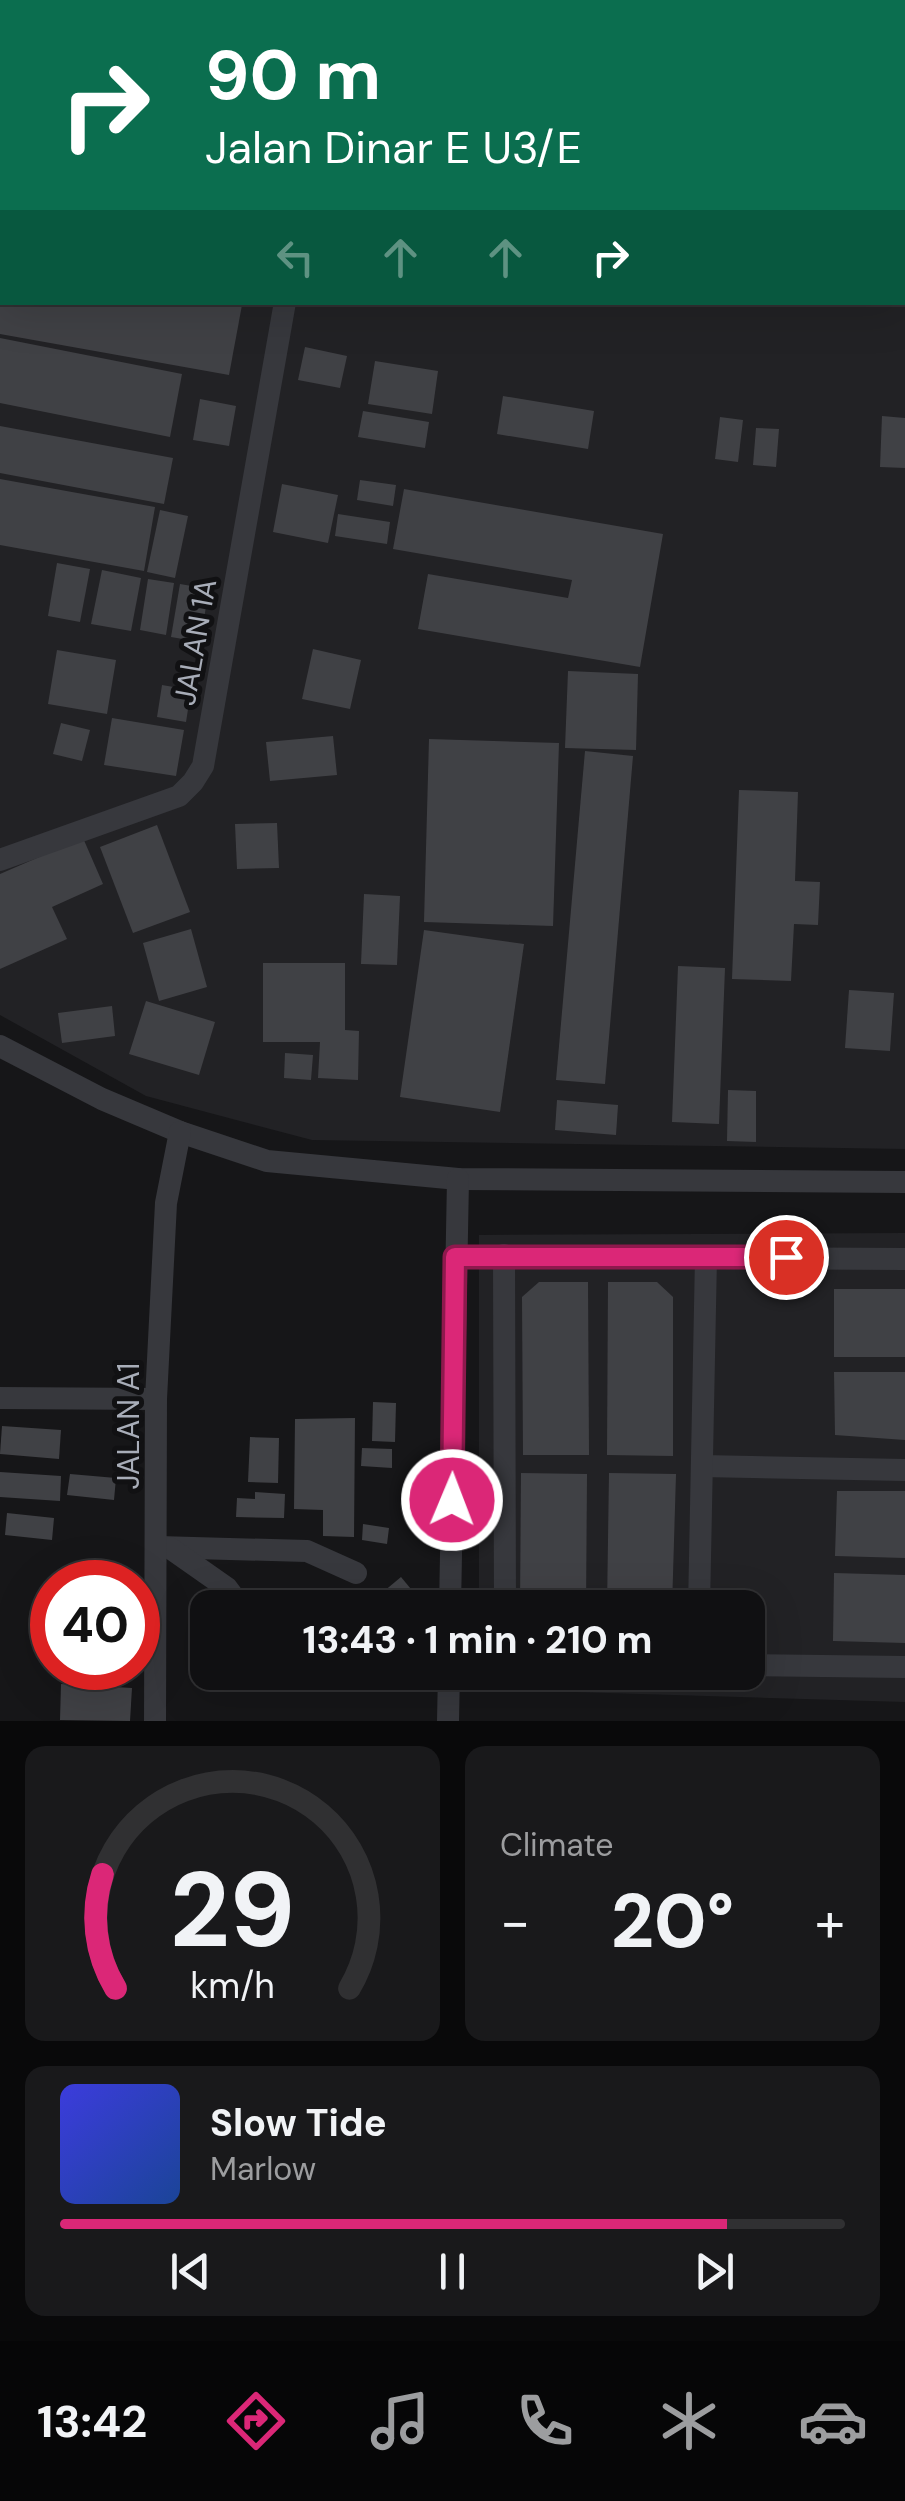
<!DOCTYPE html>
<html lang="en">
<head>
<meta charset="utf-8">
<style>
	:root { --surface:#101012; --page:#19191b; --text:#f1f3f6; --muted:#9c9d9f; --line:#303032; --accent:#db2777 }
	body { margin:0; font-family:"DM Sans",sans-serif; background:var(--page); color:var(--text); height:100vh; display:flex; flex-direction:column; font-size:38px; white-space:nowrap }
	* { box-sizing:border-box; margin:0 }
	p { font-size:32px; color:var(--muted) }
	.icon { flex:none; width:55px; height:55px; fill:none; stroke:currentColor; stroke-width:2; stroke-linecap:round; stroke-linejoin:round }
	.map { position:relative; height:1721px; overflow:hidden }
	.sheet { display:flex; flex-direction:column; gap:25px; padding:25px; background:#09090a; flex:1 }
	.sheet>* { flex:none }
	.banner { position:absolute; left:0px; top:0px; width:905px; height:305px; box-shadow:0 10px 40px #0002,0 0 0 2px var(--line); background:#0b6e4f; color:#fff; overflow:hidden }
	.speed { position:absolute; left:30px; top:1560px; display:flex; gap:20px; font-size:50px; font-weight:700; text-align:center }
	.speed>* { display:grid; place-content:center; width:130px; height:130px; border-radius:50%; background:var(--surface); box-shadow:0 10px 40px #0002,0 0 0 2px var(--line); line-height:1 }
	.speed .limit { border:15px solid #d22; background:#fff; color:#111 }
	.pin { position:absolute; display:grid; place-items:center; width:85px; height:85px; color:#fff; margin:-42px; border:5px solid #fff; border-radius:50%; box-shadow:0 2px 10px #0007 }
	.me { position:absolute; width:110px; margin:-55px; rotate:1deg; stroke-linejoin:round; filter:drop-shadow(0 0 8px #0008) }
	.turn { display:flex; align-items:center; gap:35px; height:210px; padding:0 40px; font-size:45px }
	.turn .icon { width:130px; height:130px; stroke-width:2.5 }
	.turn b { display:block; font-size:70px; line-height:85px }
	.lanes { display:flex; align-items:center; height:95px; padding:0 40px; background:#0003; justify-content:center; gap:50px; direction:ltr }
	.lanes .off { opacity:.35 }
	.big { font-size:75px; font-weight:800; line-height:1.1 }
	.sheet .widget { flex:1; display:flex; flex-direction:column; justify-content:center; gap:15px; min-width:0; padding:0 35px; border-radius:20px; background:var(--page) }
	.sheet .dial { align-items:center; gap:0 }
	.dial svg { height:260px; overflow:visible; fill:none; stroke:var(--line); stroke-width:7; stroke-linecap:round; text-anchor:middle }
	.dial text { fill:var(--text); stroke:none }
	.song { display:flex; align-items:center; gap:30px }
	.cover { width:120px; height:120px; border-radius:15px; background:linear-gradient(135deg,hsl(240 70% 55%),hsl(220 70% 35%)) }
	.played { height:10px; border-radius:5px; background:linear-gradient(90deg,var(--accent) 85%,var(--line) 85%) }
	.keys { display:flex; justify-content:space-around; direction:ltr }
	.heat { display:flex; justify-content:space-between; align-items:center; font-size:55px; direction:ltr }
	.sheet .tiles { flex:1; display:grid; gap:25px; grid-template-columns:1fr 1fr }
	.widget:last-child { grid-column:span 2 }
	.trip { position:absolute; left:190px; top:1590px; width:575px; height:100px; border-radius:20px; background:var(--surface); box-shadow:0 10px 40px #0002,0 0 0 2px var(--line); font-weight:800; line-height:100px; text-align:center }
	.tab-bar { display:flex; height:160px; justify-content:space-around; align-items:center; background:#060607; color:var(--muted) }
	.tab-bar .icon { width:70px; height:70px }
	.tab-bar .on { color:var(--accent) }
	.tab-bar b { font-size:45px; color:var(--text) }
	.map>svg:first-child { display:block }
	.built { fill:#222225; fill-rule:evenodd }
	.building { fill:#404145 }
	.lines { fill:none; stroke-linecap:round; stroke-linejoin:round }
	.minor { stroke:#37383d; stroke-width:22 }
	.route-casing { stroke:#8e194d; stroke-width:25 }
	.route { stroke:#db2777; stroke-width:18 }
	.labels { text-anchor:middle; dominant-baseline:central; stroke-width:10; stroke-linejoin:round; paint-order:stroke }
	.street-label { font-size:30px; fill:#a8adb8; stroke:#111113 }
</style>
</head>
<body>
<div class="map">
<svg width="905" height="1721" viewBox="0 0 905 1721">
	<rect width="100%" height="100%" fill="#161618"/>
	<!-- built -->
	<g class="built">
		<path d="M 0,0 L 905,0 L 905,1149 L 312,1140 L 146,1096 L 0,1015 ZM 2,2 L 902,2 L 902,302 L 2,302 Z"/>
		<path d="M 905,1233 L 905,1702 L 479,1689 L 479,1673 L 748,1672 L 748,1608 L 479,1607 L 479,1235 Z"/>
	</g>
	<!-- building -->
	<g class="building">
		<path d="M 0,302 L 229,302 L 242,305 L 229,375 L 0,334 Z"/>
		<path d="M 0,338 L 182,374 L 170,437 L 0,403 Z"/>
		<path d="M 305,347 L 347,356 L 340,388 L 298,380 Z"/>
		<path d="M 375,361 L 438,371 L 432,414 L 368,404 Z"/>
		<path d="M 503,396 L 594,411 L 588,449 L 497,434 Z"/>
		<path d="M 200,399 L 236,406 L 229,446 L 193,440 Z"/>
		<path d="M 363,411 L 429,422 L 425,448 L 358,437 Z"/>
		<path d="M 882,416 L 905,418 L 905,468 L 880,467 Z"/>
		<path d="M 720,417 L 743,420 L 738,462 L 715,459 Z"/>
		<path d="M 0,426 L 173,458 L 164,504 L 0,473 Z"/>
		<path d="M 756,428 L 779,429 L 776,467 L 753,465 Z"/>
		<path d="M 0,479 L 155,507 L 144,571 L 0,545 Z"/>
		<path d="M 360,480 L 396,485 L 393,506 L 357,500 Z"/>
		<path d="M 282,484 L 338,495 L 328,543 L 273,532 Z"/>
		<path d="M 404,489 L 663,534 L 640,667 L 418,629 L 428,574 L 568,598 L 572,580 L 393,549 Z"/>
		<path d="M 160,510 L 188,516 L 175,578 L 147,572 Z"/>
		<path d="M 338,514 L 390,522 L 387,544 L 335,536 Z"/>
		<path d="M 57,563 L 90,569 L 80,622 L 48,616 Z"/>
		<path d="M 102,570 L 141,578 L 131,631 L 91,624 Z"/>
		<path d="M 148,579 L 174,583 L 166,635 L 140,630 Z"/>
		<path d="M 180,584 L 209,589 L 200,642 L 171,637 Z"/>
		<path d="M 313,649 L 361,660 L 350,709 L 302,699 Z"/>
		<path d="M 57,650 L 116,660 L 107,714 L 48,704 Z"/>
		<path d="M 568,671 L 638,674 L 636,750 L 565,748 Z"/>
		<path d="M 162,685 L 191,690 L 186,722 L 157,717 Z"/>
		<path d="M 112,718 L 184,730 L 176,776 L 104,765 Z"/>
		<path d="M 61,723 L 90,730 L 82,761 L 53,754 Z"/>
		<path d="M 333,736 L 337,775 L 270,781 L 266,742 Z"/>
		<path d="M 429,739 L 559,743 L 553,926 L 424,922 Z"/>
		<path d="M 585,751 L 633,756 L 605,1084 L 556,1080 Z"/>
		<path d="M 739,790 L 798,792 L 795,881 L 820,882 L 818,925 L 794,924 L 791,981 L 732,979 Z"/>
		<path d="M 277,823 L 279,868 L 237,869 L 235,824 Z"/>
		<path d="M 157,825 L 190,912 L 133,933 L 100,847 Z"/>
		<path d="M 83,838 L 103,884 L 52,907 L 67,939 L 0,969 L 0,874 Z"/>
		<path d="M 364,894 L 400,896 L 397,965 L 361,964 Z"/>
		<path d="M 191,929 L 207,987 L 159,1001 L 143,943 Z"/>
		<path d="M 424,930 L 524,944 L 500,1112 L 400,1097 Z"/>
		<path d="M 263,963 L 345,963 L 345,1030 L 359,1031 L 358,1080 L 318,1078 L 320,1042 L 263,1042 Z"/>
		<path d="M 678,966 L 725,968 L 719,1124 L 672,1122 Z"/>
		<path d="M 849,990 L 894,993 L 890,1051 L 845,1048 Z"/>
		<path d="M 146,1001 L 215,1022 L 199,1075 L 129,1054 Z"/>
		<path d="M 112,1006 L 115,1036 L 62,1043 L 58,1013 Z"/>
		<path d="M 285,1053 L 313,1055 L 311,1080 L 284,1078 Z"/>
		<path d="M 728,1090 L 756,1091 L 756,1142 L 727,1141 Z"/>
		<path d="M 557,1100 L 618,1105 L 616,1135 L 555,1130 Z"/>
		<path d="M 539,1282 L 588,1282 L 589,1455 L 523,1455 L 522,1297 Z"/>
		<path d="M 608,1282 L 657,1282 L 673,1297 L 673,1456 L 607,1455 Z"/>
		<rect x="834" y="1289" width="71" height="68"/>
		<path d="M 834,1372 L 905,1372 L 905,1440 L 835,1435 Z"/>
		<path d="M 373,1402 L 396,1403 L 395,1442 L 372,1441 Z"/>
		<path d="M 355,1418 L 354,1537 L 323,1536 L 323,1510 L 294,1509 L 295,1419 Z"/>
		<path d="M 2,1426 L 61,1430 L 59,1459 L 0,1454 Z"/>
		<path d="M 250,1437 L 279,1438 L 278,1483 L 248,1482 Z"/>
		<path d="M 362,1448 L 392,1449 L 392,1468 L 361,1466 Z"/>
		<path d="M 0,1472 L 61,1476 L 60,1501 L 0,1497 Z"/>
		<path d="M 521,1473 L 587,1474 L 586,1608 L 520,1608 Z"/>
		<path d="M 609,1473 L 676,1474 L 672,1608 L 607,1608 Z"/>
		<path d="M 70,1474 L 116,1478 L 114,1500 L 67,1495 Z"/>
		<path d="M 837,1491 L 905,1491 L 905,1558 L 835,1556 Z"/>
		<path d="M 255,1492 L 285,1494 L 284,1518 L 236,1517 L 237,1498 L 255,1499 Z"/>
		<path d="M 7,1513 L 54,1518 L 52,1540 L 5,1535 Z"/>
		<path d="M 363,1524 L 389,1528 L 387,1544 L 362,1540 Z"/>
		<path d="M 834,1573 L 905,1575 L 905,1643 L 833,1641 Z"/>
		<path d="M 401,1577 L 420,1600 L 410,1608 L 377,1608 L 371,1602 Z"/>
		<path d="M 59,1668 L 129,1668 L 129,1682 L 59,1678 Z"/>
		<path d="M 61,1684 L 132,1688 L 130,1721 L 60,1720 Z"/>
	</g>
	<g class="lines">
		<!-- minor -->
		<g class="minor">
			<path d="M 337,2 L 337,0"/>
			<path d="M 0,860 L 179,796 L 193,782 L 203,766 L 285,302"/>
			<path d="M 0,1046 L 102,1099 L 180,1132 L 267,1161 L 458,1179 L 905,1182"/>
			<path d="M 504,1255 L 505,1608"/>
			<path d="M 455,1257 L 905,1259"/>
			<path d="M 0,1398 L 156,1399"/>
			<path d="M 702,1466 L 905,1470"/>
			<path d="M 158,1547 L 307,1551 L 356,1573"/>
			<path d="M 170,1548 L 227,1588 L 242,1608"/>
			<path d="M 450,1608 L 458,1179"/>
			<path d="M 699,1608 L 706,1257"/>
			<path d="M 748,1665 L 905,1667"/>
			<path d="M 155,1721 L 156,1399 L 166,1203 L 180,1132"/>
			<path d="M 448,1721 L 449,1672"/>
		</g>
	</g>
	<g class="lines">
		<defs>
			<path id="route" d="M 452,1500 L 455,1257 L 786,1257"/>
		</defs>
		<!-- route casing -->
		<use href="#route" class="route-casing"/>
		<!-- route -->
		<use href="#route" class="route"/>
	</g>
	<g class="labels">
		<!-- street labels -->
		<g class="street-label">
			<text transform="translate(195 642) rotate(-80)">JALAN 1A</text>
			<text transform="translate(128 1426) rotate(-90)">JALAN A1</text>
		</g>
	</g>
</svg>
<div class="speed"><div class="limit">40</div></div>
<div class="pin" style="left:786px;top:1257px;background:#d93025"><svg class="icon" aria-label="arrive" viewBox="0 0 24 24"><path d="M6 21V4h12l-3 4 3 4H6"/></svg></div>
<svg class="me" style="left:452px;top:1500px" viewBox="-20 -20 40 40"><circle r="17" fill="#db2777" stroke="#fff" stroke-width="3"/><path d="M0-11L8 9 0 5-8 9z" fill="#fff"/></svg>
<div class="trip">13:43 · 1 min · 210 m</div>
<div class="banner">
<div class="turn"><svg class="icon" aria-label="right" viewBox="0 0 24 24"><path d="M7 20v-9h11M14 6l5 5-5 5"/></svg><div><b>90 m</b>Jalan Dinar E U3/E</div></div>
<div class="lanes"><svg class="icon off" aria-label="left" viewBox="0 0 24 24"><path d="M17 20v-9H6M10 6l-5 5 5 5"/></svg><svg class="icon off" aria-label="ahead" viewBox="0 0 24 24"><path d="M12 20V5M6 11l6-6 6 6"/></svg><svg class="icon off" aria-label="ahead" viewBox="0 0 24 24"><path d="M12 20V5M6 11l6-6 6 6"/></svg><svg class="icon" aria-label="right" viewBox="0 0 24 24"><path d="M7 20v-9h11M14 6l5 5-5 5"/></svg></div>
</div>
</div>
<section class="sheet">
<div class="tiles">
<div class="widget dial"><svg viewBox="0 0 100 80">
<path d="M14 69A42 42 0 1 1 86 69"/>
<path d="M14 69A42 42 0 0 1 10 34" stroke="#db2777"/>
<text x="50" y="56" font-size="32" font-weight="700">29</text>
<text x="50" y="72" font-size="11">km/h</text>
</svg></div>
<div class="widget"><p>Climate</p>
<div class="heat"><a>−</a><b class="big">20°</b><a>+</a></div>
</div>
<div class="widget">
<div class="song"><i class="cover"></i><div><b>Slow Tide</b><p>Marlow</p></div></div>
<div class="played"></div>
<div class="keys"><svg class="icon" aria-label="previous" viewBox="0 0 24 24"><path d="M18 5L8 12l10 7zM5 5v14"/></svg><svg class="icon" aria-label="pause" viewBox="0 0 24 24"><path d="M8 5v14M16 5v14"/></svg><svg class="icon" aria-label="next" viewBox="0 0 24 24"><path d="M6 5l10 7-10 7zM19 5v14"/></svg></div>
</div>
</div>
</section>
<nav class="tab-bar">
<b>13:42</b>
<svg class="icon on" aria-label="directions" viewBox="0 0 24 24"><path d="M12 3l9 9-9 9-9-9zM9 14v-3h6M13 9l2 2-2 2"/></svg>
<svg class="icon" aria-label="music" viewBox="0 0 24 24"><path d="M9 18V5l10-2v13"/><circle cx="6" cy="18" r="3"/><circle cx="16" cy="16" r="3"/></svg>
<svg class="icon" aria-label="phone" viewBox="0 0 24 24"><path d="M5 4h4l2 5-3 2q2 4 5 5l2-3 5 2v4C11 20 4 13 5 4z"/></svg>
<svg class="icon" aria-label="climate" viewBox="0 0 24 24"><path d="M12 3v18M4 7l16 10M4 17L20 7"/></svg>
<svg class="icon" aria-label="car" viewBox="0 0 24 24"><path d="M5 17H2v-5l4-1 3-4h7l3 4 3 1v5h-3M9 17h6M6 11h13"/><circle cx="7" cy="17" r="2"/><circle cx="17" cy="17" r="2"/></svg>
</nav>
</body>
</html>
